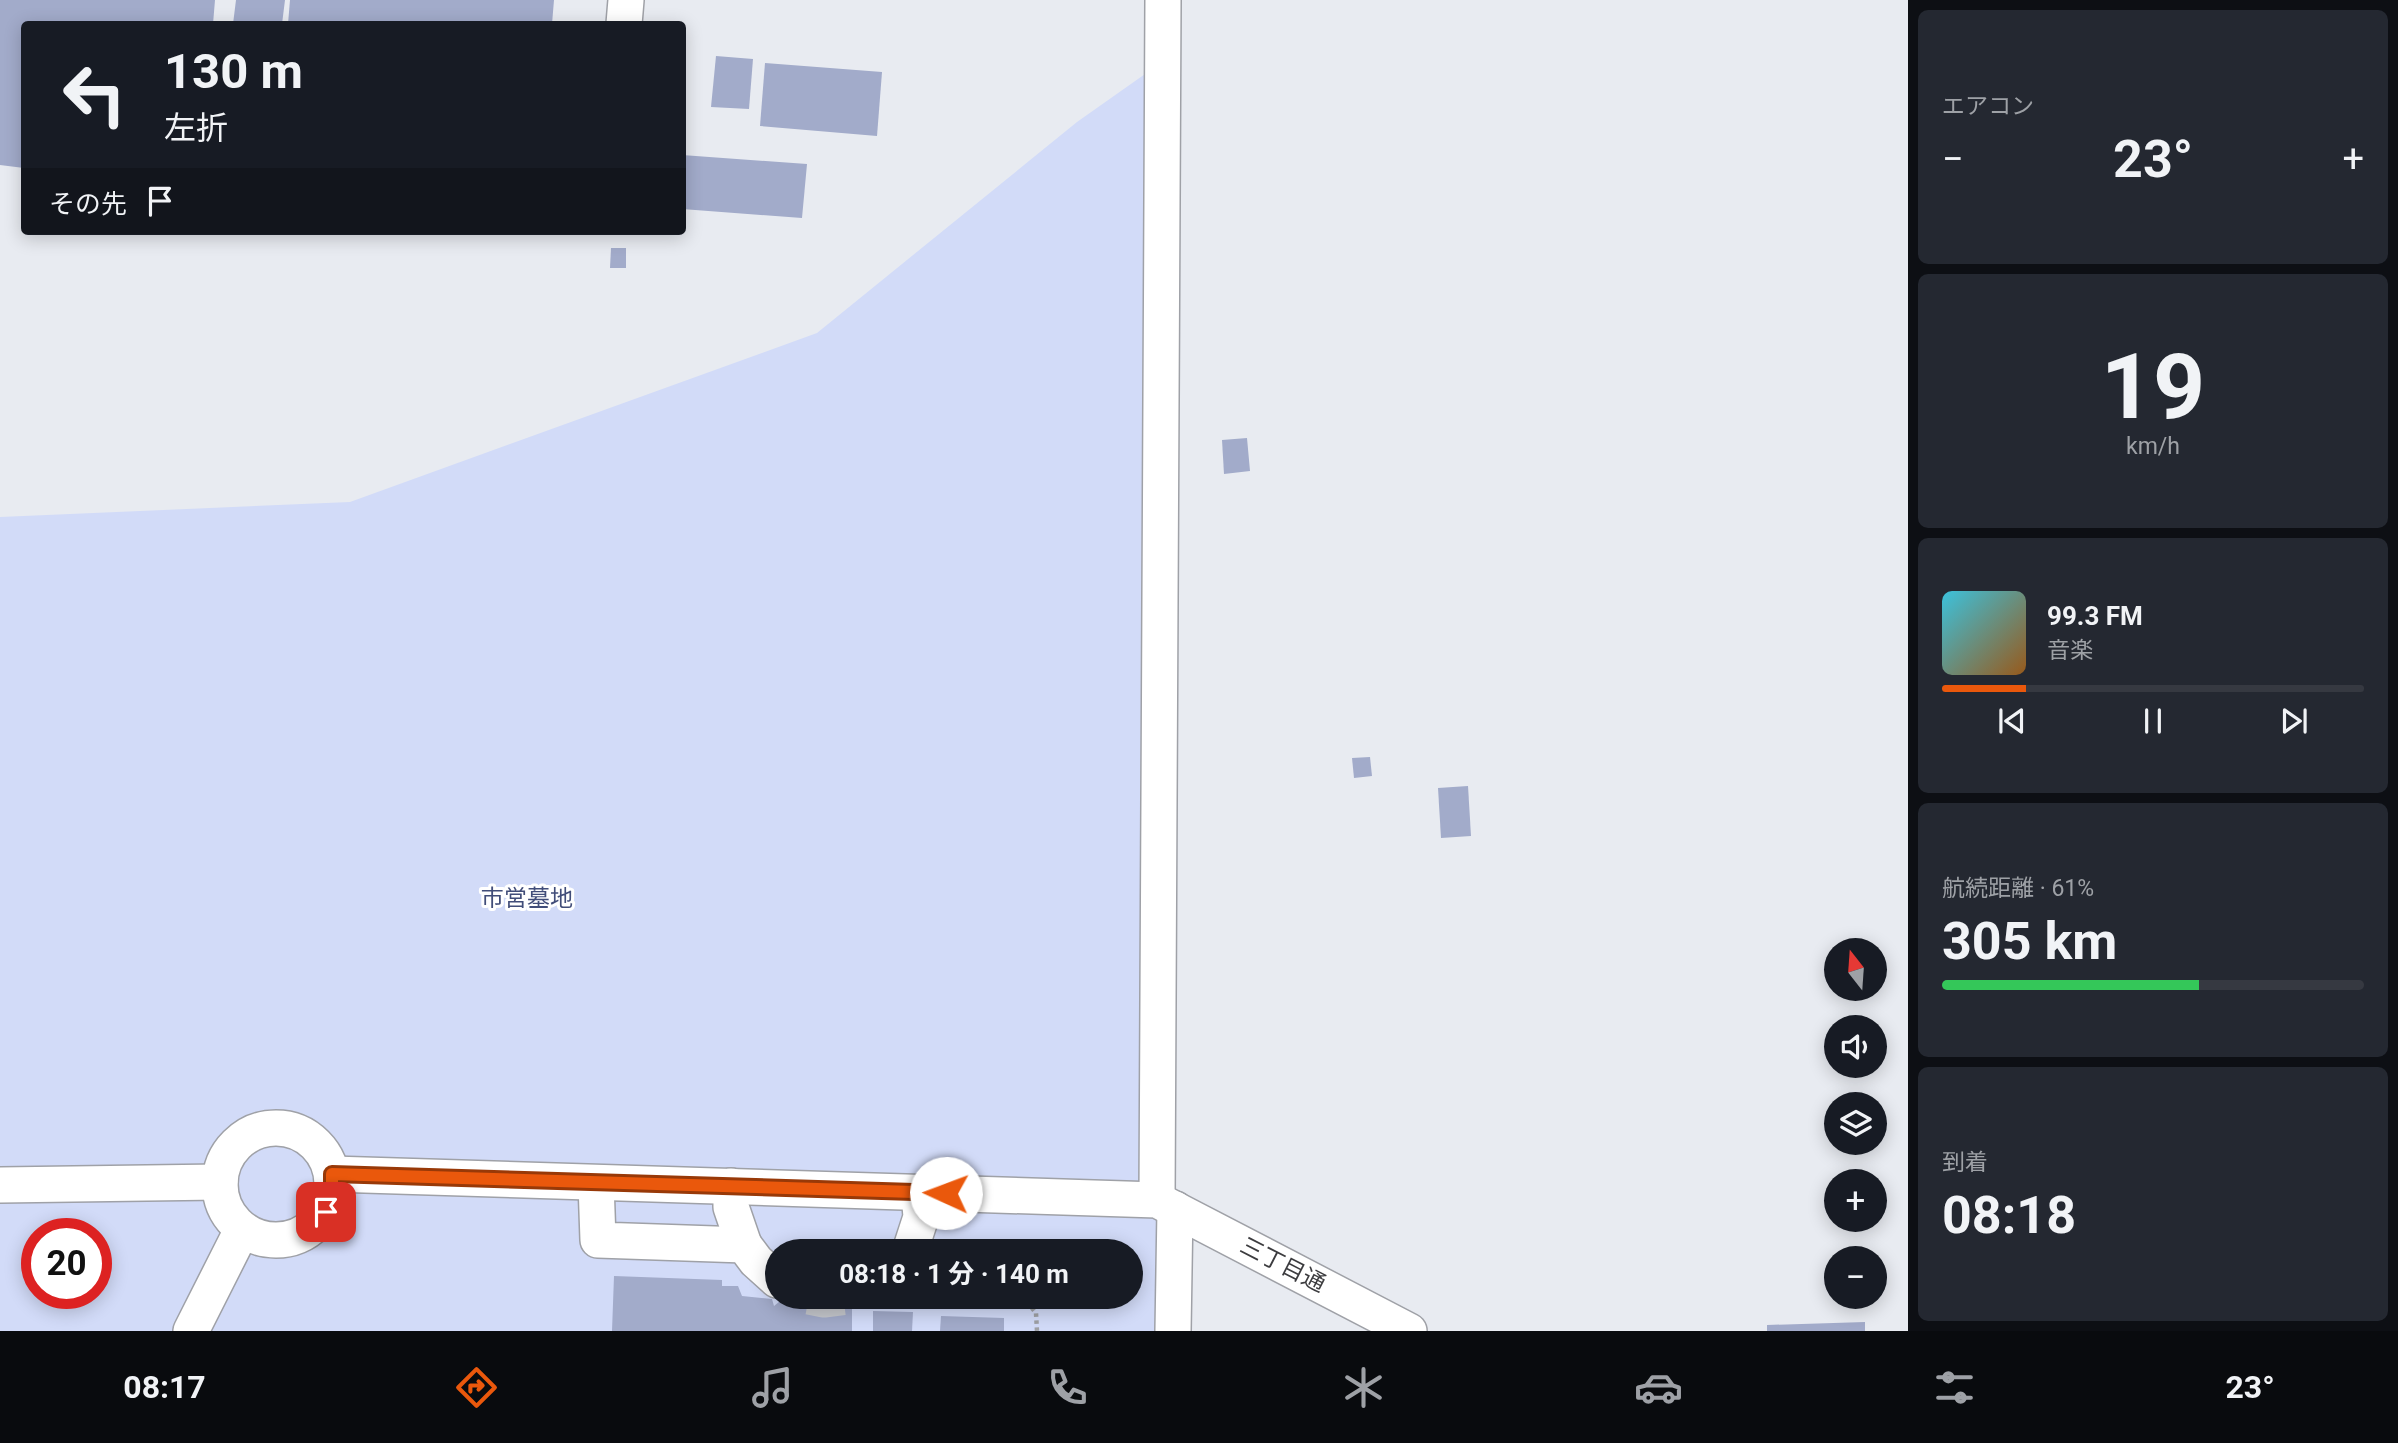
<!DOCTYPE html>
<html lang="ja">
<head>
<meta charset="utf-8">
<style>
	:root { --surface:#171b24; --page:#242831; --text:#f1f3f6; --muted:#9ea1a6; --line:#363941; --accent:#ea580c }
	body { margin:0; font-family:Roboto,"Noto Sans JP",sans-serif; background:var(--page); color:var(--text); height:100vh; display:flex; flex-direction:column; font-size:26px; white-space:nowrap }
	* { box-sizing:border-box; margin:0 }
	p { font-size:23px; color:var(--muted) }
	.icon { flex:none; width:38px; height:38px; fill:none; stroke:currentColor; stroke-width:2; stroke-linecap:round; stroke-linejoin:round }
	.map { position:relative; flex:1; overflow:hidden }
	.sheet { display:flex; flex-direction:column; gap:10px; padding:10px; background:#0d0f14; width:490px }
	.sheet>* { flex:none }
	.guide { position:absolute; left:21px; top:21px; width:665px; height:214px; border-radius:7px; box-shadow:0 4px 18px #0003; background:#171b24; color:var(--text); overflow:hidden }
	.needle { width:46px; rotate:343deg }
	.controls { position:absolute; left:1824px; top:938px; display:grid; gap:14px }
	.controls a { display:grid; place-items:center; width:63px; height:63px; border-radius:50%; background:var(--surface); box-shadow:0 4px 18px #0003; font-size:35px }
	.speed { position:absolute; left:21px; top:1218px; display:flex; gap:14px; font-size:35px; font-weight:700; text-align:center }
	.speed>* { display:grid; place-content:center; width:91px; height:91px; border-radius:50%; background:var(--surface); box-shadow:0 4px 18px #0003; line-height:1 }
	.speed .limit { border:10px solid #d22; background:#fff; color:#111 }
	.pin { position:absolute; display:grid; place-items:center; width:60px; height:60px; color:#fff; margin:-30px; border-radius:14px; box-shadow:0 4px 10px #0006 }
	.me { position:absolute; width:77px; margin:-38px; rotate:272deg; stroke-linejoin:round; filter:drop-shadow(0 0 5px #0008) }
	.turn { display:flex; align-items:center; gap:24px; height:147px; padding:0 28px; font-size:32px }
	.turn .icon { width:91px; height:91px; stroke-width:2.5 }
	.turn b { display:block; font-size:49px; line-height:60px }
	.then { display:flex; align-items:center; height:66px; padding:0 28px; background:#0003; gap:14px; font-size:26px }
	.big { font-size:52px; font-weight:700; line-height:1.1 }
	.sheet .tile { flex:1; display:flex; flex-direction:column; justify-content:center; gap:10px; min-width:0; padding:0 24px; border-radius:10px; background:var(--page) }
	.sheet .dial { align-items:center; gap:0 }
	.dial b { font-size:91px; line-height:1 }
	.song { display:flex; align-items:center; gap:21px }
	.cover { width:84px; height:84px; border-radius:10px; background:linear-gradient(135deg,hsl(190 70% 55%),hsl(30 70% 35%)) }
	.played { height:7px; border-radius:4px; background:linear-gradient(90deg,var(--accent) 20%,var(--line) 20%) }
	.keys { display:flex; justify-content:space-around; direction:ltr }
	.heat { display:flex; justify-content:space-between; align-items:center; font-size:38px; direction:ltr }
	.charge { height:10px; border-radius:5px; background:linear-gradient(90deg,#34c759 61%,var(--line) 0) }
	.trip { position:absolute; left:765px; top:1239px; width:378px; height:70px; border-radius:35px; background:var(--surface); box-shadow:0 4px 18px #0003; font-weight:700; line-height:70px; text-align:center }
	.dock { display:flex; height:112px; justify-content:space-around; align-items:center; background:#090b0e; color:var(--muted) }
	.dock .icon { width:49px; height:49px }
	.dock .current { color:var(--accent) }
	.dock b { font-size:32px; color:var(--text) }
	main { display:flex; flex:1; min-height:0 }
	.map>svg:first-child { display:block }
	.green { fill:#d2dbf8; fill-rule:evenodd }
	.building { fill:#a2abca }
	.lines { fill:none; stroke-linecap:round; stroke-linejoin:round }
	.minor-tunnel { stroke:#c6c8cd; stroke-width:35; stroke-dasharray:35 18; stroke-linecap:butt }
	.minor-casing { stroke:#9fa1a7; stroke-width:38 }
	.path { stroke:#9fa1a5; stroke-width:4.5; stroke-dasharray:3.5 3.5; stroke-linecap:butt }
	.minor { stroke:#fff; stroke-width:35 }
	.route-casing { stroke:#983908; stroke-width:18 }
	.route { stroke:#ea580c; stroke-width:12 }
	.labels { text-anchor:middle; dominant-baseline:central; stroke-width:6; stroke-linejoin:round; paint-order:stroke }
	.park-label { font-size:23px; fill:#414d79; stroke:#fff }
	.street-label { font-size:23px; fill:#3c3c3f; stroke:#fff }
</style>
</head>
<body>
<main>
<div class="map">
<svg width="1908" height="1331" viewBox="0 0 1908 1331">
	<rect width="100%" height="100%" fill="#e8ebf1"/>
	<!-- green -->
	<path class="green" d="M 1155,67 L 1170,1331 L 0,1331 L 0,517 L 350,502 L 817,333 L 1077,122 ZM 37,1234 L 96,1234 L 96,1293 L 37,1293 ZM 777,1251 L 1130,1251 L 1130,1297 L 777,1297 Z"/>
	<!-- building -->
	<g class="building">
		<path d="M 0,0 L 215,0 L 213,24 L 24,24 L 24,168 L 0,165 Z"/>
		<path d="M 236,0 L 285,0 L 282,24 L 233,24 Z"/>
		<path d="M 290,0 L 554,0 L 552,24 L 288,24 Z"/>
		<path d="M 716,56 L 753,59 L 749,109 L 711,107 Z"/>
		<path d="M 765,63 L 882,72 L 877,136 L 760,126 Z"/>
		<path d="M 682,155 L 807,164 L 802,218 L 682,209 Z"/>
		<path d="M 611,248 L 626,248 L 626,268 L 610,268 Z"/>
		<path d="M 1247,438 L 1250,471 L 1224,474 L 1222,440 Z"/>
		<path d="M 1370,757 L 1372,776 L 1354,778 L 1352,758 Z"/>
		<path d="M 1468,786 L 1471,836 L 1441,838 L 1438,788 Z"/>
		<path d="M 614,1276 L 722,1280 L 722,1286 L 738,1286 L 742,1296 L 772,1299 L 774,1306 L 785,1297 L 853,1297 L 864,1309 L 852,1309 L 852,1331 L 612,1331 Z"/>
		<path d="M 873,1311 L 913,1312 L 912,1331 L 873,1331 Z"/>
		<path d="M 941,1316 L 1004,1318 L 1004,1331 L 940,1331 Z"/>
		<path d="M 1865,1322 L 1865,1331 L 1767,1331 L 1767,1325 Z"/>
	</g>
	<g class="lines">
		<!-- minor-tunnel -->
		<path class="minor-tunnel" d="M 809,1297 L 824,1300 L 849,1297"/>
		<defs>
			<g id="minor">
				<path d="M 624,24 L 626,0"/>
				<circle cx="276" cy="1184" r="56"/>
				<path d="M 332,1174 L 1157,1200 L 1409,1331"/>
				<path d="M 596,1183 L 598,1240 L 744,1245 L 756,1261 L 777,1280"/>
				<path d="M 0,1185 L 220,1182"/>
				<path d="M 731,1186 L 731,1207 L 744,1245"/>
				<path d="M 1157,1200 L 1163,0"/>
				<path d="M 910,1251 L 921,1217 L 919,1193"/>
				<path d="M 191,1331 L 242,1230"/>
				<path d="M 1173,1331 L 1175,1209"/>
			</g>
		</defs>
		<!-- minor casing -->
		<use href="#minor" class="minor-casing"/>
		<!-- path -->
		<path class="path" d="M 1023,1297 L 1036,1313 L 1037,1331"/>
		<!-- minor -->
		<use href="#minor" class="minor"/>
	</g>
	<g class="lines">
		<defs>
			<path id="route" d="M 326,1212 L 332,1193 L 332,1174 L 946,1193"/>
		</defs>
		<!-- route casing -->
		<use href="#route" class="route-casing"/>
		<!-- route -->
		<use href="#route" class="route"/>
	</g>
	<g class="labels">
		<!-- park labels -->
		<g class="park-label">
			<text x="527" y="898">市営墓地</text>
		</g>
		<!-- street labels -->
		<g class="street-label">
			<text transform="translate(1283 1265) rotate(27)">三丁目通</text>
		</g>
	</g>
</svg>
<div class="controls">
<a><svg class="needle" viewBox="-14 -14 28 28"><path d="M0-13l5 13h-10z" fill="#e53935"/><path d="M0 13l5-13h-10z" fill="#9ea1a6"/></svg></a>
<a><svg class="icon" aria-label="sound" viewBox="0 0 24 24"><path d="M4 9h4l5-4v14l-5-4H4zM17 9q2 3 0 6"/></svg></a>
<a><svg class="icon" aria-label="layers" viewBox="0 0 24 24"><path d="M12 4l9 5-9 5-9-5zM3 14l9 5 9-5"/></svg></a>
<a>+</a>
<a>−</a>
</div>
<div class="speed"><div class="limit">20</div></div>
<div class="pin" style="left:326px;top:1212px;background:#d93025"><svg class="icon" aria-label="arrive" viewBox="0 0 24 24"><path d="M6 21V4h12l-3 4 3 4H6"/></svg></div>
<svg class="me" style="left:946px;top:1193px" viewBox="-20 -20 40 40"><circle r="19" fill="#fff"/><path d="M0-13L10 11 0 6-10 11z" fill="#ea580c"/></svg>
<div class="trip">08:18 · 1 分 · 140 m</div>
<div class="guide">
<div class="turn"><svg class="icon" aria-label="left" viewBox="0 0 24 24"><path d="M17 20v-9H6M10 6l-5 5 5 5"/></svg><div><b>130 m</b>左折</div></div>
<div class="then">その先<svg class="icon" aria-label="arrive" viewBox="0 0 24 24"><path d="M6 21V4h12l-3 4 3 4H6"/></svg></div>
</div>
</div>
<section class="sheet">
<div class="tile"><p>エアコン</p>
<div class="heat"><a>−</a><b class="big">23°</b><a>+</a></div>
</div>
<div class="tile dial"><b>19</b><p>km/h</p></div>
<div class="tile">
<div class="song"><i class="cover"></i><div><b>99.3 FM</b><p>音楽</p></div></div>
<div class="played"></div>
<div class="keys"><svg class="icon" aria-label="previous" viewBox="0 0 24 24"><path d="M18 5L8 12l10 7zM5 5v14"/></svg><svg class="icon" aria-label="pause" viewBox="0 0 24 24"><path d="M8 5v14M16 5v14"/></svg><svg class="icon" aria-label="next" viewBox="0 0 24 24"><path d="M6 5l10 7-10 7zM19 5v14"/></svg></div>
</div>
<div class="tile"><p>航続距離 · 61%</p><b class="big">305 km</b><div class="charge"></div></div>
<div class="tile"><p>到着</p><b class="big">08:18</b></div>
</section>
</main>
<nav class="dock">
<b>08:17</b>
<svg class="icon current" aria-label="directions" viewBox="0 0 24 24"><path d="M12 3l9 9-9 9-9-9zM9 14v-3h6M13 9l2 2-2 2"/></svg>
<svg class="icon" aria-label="music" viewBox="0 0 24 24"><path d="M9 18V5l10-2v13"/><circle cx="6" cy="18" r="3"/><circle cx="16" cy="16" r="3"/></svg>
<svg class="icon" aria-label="phone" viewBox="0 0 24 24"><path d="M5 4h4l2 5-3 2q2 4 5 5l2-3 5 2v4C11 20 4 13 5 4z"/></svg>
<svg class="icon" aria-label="climate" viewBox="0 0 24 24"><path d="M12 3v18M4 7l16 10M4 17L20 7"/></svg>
<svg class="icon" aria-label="car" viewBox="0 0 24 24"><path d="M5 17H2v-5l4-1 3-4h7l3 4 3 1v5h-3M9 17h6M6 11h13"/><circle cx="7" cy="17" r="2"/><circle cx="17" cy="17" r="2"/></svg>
<svg class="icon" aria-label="filters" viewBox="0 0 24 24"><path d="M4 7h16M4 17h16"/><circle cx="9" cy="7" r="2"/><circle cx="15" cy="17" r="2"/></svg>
<b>23°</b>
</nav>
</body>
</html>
